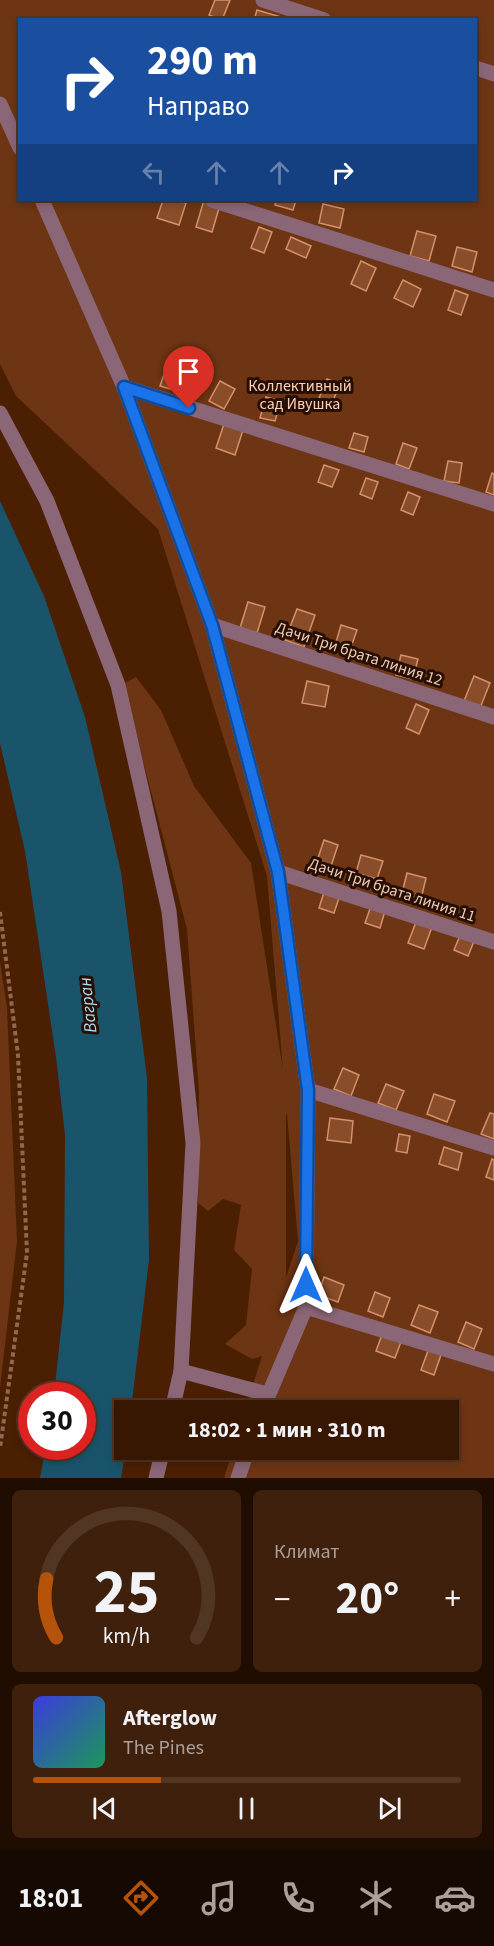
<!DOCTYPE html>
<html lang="ru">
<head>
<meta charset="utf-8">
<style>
	:root { --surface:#381702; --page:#3f200c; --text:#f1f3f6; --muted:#ab9f99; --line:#523624; --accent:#b45309 }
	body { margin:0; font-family:"Source Sans 3",sans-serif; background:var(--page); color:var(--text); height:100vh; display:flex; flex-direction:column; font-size:22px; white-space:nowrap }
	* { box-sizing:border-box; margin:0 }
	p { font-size:20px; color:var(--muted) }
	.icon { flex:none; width:33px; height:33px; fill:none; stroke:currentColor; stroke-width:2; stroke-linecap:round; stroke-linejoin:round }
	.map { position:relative; height:1478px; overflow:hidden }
	.side { display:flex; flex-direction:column; gap:12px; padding:12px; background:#1f0d01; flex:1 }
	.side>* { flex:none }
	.banner { position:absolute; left:18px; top:18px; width:459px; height:183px; border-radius:0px; box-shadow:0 3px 9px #0003,0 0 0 2px var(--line); background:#1a4fa0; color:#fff; overflow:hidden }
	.speed { position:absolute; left:18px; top:1382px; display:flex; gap:12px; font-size:30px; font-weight:700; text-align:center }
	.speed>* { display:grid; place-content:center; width:78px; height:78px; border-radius:50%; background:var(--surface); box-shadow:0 3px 9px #0003,0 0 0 2px var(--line); line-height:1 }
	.speed .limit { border:9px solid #d22; background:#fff; color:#111 }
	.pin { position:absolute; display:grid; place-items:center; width:51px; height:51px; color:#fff; margin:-62px -26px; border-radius:50% 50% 50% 0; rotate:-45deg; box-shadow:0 0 6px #0007 }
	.pin .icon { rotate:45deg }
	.me { position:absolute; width:66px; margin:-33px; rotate:0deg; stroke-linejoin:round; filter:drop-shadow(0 0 4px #0008) }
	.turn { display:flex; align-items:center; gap:21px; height:126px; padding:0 30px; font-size:27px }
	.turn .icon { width:78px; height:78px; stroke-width:2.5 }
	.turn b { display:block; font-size:42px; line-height:51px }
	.lanes { display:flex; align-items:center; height:57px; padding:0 30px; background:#0003; justify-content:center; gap:30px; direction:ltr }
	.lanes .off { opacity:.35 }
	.big { font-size:45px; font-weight:700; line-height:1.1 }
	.side .widget { flex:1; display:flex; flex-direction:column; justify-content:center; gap:9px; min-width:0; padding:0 21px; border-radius:9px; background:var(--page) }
	.side .dial { align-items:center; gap:0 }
	.dial svg { height:156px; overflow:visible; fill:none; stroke:var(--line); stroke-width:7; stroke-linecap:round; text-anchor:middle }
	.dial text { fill:var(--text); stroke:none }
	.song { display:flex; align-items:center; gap:18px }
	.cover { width:72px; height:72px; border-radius:9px; background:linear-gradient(135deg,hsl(240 70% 55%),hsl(150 70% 35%)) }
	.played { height:6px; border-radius:3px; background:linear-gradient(90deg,var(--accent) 30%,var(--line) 30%) }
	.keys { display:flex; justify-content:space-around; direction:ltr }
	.heat { display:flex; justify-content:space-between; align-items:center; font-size:33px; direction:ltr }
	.side .tiles { flex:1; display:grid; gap:12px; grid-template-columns:1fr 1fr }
	.widget:last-child { grid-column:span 2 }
	.trip { position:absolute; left:114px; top:1400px; width:345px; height:60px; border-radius:0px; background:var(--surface); box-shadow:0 3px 9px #0003,0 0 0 2px var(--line); font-weight:700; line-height:60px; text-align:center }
	.dock { display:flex; height:96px; justify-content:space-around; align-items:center; background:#160901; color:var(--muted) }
	.dock .icon { width:42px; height:42px }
	.dock .selected { color:var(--accent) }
	.dock b { font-size:27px; color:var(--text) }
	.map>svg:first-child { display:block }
	.green { fill:#6d3513; fill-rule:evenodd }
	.water { fill:#1a546b }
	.building { fill:#8a4d29; stroke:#d4916d; stroke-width:1.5 }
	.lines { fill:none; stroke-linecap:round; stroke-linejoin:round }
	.path { stroke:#90674f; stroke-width:4; stroke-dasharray:4.5 3; stroke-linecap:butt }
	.minor { stroke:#8a6677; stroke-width:15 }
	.route-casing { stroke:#114b97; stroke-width:15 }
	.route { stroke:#1a73e8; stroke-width:10 }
	.labels { text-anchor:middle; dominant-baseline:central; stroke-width:6; stroke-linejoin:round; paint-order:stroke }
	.park-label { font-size:16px; fill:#fdd1ba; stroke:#270e02 }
	.street-label { font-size:16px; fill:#ecc9b6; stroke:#270e02 }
	.water-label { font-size:18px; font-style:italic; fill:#acdcf3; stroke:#270e02 }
</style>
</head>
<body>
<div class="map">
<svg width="494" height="1478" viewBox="0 0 494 1478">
	<rect width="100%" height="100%" fill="#4b1f02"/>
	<!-- green -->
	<g class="green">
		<path d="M 0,0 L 494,0 L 494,1478 L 224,1478 L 233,1449 L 448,1449 L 448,1410 L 245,1410 L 262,1356 L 252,1359 L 225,1344 L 246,1325 L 252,1269 L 234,1250 L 241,1205 L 223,1199 L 208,1211 L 198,1203 L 199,1092 L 187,929 L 123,684 L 136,677 L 161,710 L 194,786 L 251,863 L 283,1070 L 267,876 L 158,529 L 16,396 L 0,364 ZM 20,20 L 476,20 L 476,200 L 20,200 ZM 287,1114 L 298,1241 L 286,1278 L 286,1115 Z"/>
		<path d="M 0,962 L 7,1008 L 17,1241 L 0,1388 Z"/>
	</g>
	<!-- water -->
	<path class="water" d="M 0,501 L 44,596 L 85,717 L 121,872 L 147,1078 L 149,1260 L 131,1410 L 124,1410 L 126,1449 L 121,1478 L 40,1478 L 46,1446 L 82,1446 L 82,1395 L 54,1395 L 64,1302 L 65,1135 L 56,1057 L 25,851 L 0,743 Z"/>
	<!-- building -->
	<g class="building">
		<path d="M 215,0 L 230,0 L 222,20 L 209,15 Z"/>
		<path d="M 257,10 L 281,17 L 280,20 L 254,20 Z"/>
		<path d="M 163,200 L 175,200 L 186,203 L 179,225 L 157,218 Z"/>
		<path d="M 204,200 L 220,205 L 212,232 L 196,227 Z"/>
		<path d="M 276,200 L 296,200 L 293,210 L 275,205 Z"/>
		<path d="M 323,204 L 344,209 L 340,228 L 319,223 Z"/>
		<path d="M 259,227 L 272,232 L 264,253 L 251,248 Z"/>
		<path d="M 417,231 L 436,236 L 429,261 L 410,256 Z"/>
		<path d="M 291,237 L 311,246 L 306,258 L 286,249 Z"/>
		<path d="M 457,247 L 477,252 L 472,272 L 452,266 Z"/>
		<path d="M 361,261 L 376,268 L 366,291 L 351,284 Z"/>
		<path d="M 403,280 L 421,289 L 413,307 L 394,298 Z"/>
		<path d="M 455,290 L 468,295 L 461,315 L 448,310 Z"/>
		<path d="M 168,363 L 184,369 L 177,391 L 160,386 Z"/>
		<path d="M 327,379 L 340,384 L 332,403 L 319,398 Z"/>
		<path d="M 220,381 L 235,389 L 224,409 L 209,401 Z"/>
		<path d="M 266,397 L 281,401 L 275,421 L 260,418 Z"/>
		<path d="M 224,424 L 243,430 L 235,455 L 216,448 Z"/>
		<path d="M 354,433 L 368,437 L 364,452 L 349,448 Z"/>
		<path d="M 403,443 L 417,448 L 409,469 L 396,464 Z"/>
		<path d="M 448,461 L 462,463 L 459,483 L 444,481 Z"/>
		<path d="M 324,465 L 339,470 L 332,487 L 318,482 Z"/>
		<path d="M 492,473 L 494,474 L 494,495 L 486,492 Z"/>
		<path d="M 366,478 L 378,482 L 372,499 L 360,494 Z"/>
		<path d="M 408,492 L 420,497 L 413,515 L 401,510 Z"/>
		<path d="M 248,602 L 265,607 L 257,633 L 240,628 Z"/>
		<path d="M 297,609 L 315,615 L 304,647 L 285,640 Z"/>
		<path d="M 341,625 L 357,630 L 350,650 L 335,646 Z"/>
		<path d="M 401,655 L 418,659 L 413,679 L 396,675 Z"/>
		<path d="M 474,676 L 490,683 L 480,708 L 464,701 Z"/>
		<path d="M 307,681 L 329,686 L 325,707 L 302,703 Z"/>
		<path d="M 416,704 L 429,710 L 419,734 L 406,728 Z"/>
		<path d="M 324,840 L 338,845 L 331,866 L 317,861 Z"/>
		<path d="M 361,855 L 383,861 L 377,879 L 356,873 Z"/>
		<path d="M 407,873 L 426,878 L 421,899 L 402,893 Z"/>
		<path d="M 325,889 L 340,895 L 334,913 L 319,908 Z"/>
		<path d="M 371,906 L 385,911 L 380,928 L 365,923 Z"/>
		<path d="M 416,922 L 432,927 L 424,949 L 408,943 Z"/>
		<path d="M 461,933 L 475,939 L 468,956 L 454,950 Z"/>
		<path d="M 343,1068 L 359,1075 L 351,1096 L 334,1089 Z"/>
		<path d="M 386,1084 L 404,1091 L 396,1110 L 378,1103 Z"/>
		<path d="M 434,1094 L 455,1101 L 447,1122 L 427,1114 Z"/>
		<path d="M 490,1113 L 494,1114 L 494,1139 L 481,1134 Z"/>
		<path d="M 330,1118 L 353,1121 L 351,1143 L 327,1140 Z"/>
		<path d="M 399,1134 L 410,1136 L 407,1153 L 396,1151 Z"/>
		<path d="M 444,1147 L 462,1153 L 458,1170 L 439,1164 Z"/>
		<path d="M 492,1159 L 494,1160 L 494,1180 L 486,1177 Z"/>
		<path d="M 324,1277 L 344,1285 L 338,1302 L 318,1295 Z"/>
		<path d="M 375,1292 L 390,1298 L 383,1317 L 368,1311 Z"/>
		<path d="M 419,1305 L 438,1312 L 430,1333 L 411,1325 Z"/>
		<path d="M 466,1322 L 482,1329 L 474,1349 L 458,1342 Z"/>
		<path d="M 383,1332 L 402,1339 L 395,1358 L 376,1351 Z"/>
		<path d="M 429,1348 L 442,1352 L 434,1375 L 421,1370 Z"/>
	</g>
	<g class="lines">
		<!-- path -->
		<path class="path" d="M 0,912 L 18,1055 L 27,1253 L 0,1448"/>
		<!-- minor -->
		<g class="minor">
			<path d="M 263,0 L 324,20"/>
			<path d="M 476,68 L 494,74"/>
			<path d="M 0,104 L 20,148"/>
			<path d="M 42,200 L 124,387 L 212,625 L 278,872 L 308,1090 L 306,1307 L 262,1410"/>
			<path d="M 212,200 L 494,290"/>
			<path d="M 124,387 L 494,504"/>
			<path d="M 0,413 L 47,501 L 118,685 L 169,911 L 193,1143 L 181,1371 L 172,1410"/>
			<path d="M 212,625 L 494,717"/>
			<path d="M 278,872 L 494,942"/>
			<path d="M 308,1090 L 494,1148"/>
			<path d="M 306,1307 L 494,1364"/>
			<path d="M 181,1371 L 267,1394"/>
			<path d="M 156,1478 L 163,1449"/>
			<path d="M 238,1478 L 248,1449"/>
		</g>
	</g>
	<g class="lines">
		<defs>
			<path id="route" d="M 189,408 L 124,387 L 212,625 L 278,872 L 308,1090 L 306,1285"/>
		</defs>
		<!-- route casing -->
		<use href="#route" class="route-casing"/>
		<!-- route -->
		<use href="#route" class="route"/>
	</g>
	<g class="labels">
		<!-- park labels -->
		<g class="park-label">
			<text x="300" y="386">Коллективный<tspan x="300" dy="18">сад Ивушка</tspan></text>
		</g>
		<!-- street labels -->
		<g class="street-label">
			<text transform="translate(359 654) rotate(18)">Дачи Три брата линия 12</text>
			<text transform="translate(392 890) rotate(18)">Дачи Три брата линия 11</text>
		</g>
		<!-- water labels -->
		<g class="water-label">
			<text transform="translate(88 1005) rotate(-96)">Вагран</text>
		</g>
	</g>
</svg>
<div class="speed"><div class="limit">30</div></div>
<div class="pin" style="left:189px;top:408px;background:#d93025"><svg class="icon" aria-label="arrive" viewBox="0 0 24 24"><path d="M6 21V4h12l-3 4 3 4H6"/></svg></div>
<svg class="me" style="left:306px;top:1285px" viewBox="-20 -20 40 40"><path d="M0-17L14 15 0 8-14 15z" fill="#1a73e8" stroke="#fff" stroke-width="4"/></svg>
<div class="trip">18:02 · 1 мин · 310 m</div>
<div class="banner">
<div class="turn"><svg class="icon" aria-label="right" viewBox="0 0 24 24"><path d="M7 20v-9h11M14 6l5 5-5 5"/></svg><div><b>290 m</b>Направо</div></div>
<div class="lanes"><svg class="icon off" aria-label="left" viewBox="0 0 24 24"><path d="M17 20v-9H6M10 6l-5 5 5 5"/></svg><svg class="icon off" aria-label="ahead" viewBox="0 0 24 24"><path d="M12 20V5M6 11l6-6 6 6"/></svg><svg class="icon off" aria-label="ahead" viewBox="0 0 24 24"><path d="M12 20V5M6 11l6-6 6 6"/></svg><svg class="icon" aria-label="right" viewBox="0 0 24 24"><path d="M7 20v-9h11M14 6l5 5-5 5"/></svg></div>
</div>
</div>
<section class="side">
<div class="tiles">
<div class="widget dial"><svg viewBox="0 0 100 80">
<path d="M14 69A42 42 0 1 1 86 69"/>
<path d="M14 69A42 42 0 0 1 9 39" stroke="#b45309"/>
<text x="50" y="56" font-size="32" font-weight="700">25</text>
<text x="50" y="72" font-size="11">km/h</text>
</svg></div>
<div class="widget"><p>Климат</p>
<div class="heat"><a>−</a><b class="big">20°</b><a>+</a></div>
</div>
<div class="widget">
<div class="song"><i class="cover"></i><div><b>Afterglow</b><p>The Pines</p></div></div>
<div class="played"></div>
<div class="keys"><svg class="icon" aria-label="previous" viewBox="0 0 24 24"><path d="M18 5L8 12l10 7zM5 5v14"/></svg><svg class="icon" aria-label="pause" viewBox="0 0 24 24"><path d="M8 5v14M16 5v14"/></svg><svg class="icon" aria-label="next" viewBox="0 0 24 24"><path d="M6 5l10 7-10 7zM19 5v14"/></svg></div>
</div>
</div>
</section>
<nav class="dock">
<b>18:01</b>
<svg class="icon selected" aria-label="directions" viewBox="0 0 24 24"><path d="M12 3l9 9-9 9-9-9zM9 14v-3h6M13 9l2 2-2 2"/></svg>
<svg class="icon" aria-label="music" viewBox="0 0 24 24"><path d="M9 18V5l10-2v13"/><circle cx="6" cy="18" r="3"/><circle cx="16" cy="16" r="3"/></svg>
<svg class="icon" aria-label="phone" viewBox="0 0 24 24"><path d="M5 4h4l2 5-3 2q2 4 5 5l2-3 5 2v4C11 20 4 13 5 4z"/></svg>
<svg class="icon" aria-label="climate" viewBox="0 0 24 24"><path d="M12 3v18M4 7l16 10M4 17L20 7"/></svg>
<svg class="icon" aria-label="car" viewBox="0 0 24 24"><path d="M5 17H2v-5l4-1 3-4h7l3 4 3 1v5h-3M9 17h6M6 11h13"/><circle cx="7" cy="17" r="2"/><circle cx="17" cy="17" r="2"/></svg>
</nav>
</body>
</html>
